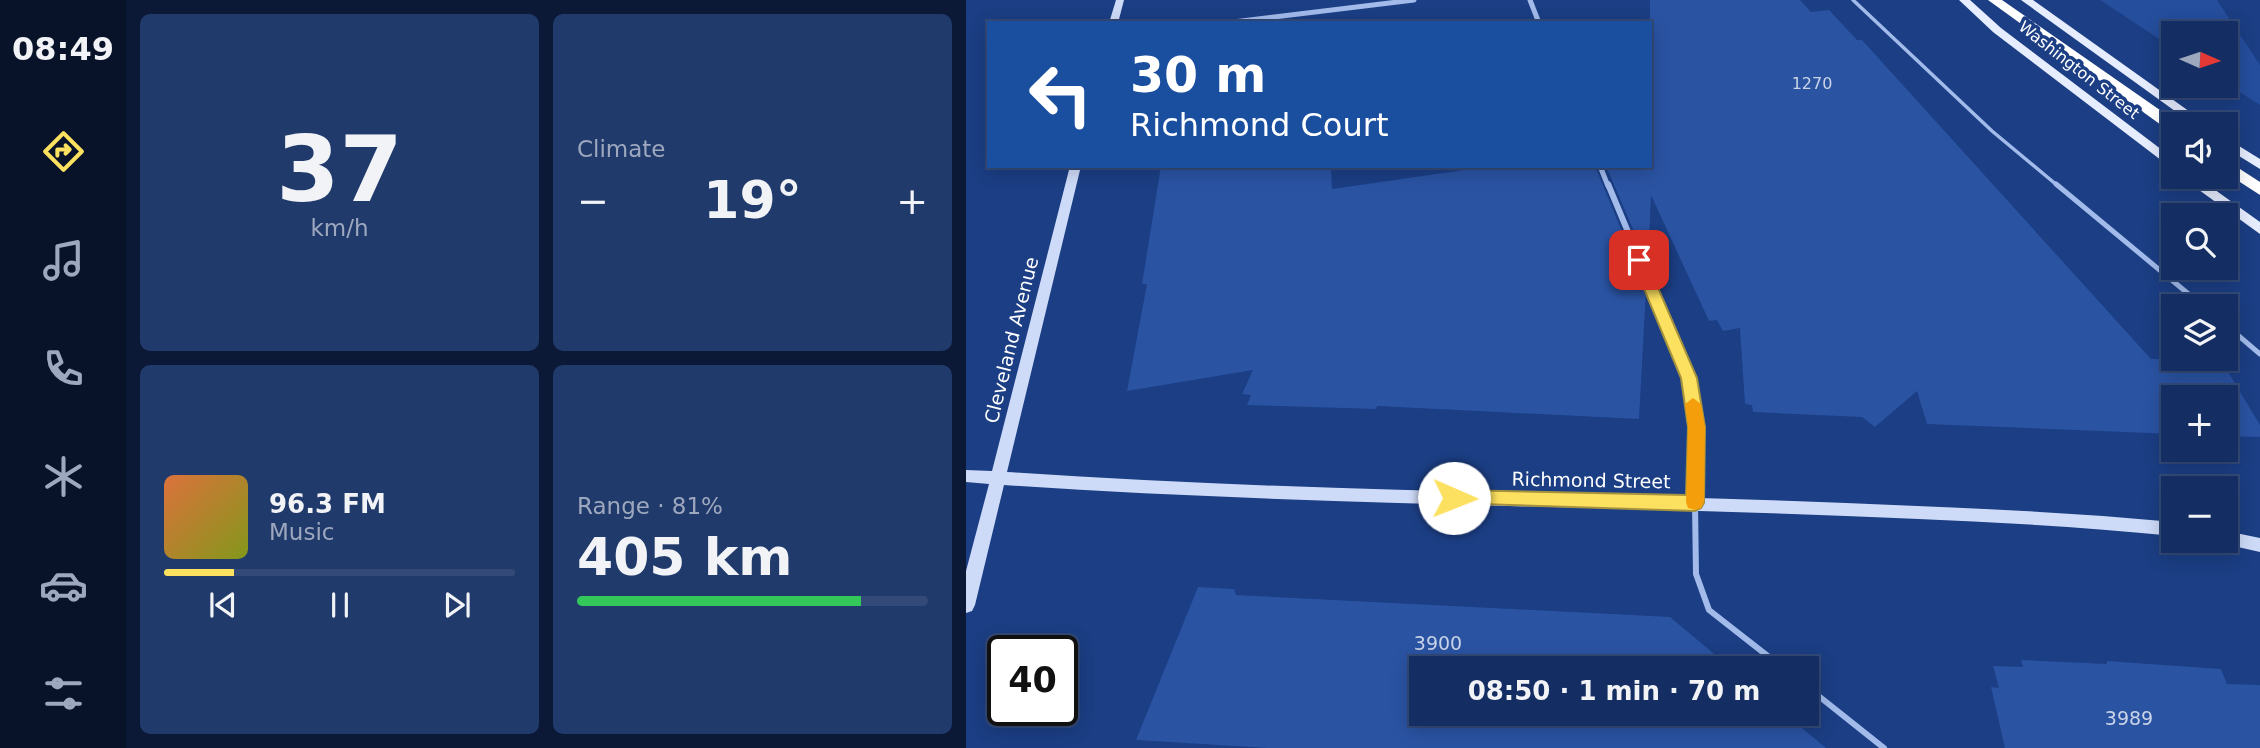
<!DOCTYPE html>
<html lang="en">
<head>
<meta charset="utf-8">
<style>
	:root { --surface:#142e63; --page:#213a6c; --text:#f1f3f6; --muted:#9da8be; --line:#334a78; --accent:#fce05f }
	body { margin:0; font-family:"DejaVu Sans",sans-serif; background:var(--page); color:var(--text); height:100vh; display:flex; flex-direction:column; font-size:26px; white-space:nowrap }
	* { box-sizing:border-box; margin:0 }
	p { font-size:23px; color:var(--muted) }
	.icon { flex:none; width:38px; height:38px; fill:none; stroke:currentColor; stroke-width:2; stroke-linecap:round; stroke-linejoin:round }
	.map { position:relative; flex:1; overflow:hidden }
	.drawer { display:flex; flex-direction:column; gap:14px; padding:14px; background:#0b1936; width:840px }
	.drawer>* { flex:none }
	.hud { position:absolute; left:21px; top:21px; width:665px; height:147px; border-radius:0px; box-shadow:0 4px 18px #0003,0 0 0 2px var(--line); background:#1a4fa0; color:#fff; overflow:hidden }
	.needle { width:46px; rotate:93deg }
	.buttons { position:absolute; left:1195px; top:21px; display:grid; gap:14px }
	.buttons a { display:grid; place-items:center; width:77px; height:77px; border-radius:0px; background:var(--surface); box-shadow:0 4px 18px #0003,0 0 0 2px var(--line); font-size:35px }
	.speed { position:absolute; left:21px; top:635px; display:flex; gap:14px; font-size:35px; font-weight:700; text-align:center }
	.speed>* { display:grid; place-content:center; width:91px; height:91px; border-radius:50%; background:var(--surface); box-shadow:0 4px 18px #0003,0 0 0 2px var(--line); line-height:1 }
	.speed .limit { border:4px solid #111; border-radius:10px; background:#fff; color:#111 }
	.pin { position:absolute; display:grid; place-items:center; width:60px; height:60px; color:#fff; margin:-30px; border-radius:14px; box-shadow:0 4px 10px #0006 }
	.me { position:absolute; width:77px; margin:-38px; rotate:91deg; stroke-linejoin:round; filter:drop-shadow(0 0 5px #0008) }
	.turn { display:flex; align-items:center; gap:24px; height:147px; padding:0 28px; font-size:32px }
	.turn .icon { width:91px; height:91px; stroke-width:2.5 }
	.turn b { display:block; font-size:49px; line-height:60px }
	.big { font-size:52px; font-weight:800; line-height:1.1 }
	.drawer .widget { flex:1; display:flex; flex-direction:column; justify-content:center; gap:10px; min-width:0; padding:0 24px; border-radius:10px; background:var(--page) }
	.drawer .dial { align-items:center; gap:0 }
	.dial b { font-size:91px; line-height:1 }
	.song { display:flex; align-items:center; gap:21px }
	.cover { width:84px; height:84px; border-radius:10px; background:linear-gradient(135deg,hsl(20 70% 55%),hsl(70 70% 35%)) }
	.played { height:7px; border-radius:4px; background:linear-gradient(90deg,var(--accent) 20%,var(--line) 20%) }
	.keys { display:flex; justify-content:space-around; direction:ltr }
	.heat { display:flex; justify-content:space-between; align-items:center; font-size:38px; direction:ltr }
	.charge { height:10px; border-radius:5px; background:linear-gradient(90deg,#34c759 81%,var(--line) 0) }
	.drawer .tiles { flex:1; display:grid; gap:14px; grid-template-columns:repeat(2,1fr) }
	.trip { position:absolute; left:443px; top:656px; width:410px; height:70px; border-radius:0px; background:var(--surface); box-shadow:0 4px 18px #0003,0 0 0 2px var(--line); font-weight:800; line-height:70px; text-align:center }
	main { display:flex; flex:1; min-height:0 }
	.dock { display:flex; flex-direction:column; width:126px; justify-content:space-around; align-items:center; background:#081228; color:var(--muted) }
	.dock .icon { width:49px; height:49px }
	.dock .on { color:var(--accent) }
	.dock b { font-size:32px; color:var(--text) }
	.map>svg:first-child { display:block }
	.green { fill:#254e9d }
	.building { fill:#2a53a2 }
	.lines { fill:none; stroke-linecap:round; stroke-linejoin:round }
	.lane-far2 { stroke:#a2bbeb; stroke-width:3.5 }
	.lane-far1 { stroke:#a2bbeb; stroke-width:5 }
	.lane { stroke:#a2bbeb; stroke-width:6 }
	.street-far2 { stroke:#a2bbeb; stroke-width:5 }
	.street-far1 { stroke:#a2bbeb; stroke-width:6 }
	.street { stroke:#a2bbeb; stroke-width:9 }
	.secondary { fill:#cedbf8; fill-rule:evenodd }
	.primary { fill:#e6edff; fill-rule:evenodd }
	.highway { fill:#fff; fill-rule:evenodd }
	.route { fill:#fce05f; stroke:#a4923e; stroke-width:2 }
	.slow { fill:#f59e0b }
	.labels { text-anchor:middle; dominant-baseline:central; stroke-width:7; stroke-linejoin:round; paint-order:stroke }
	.far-street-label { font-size:16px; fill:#fff; stroke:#1b3e84 }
	.number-label { font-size:16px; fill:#cad4e8 }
	.street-label { font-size:19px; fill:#fff; stroke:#1b3e84 }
	.near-number-label { font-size:19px; fill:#cad4e8 }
</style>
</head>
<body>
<main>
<nav class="dock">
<b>08:49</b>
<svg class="icon on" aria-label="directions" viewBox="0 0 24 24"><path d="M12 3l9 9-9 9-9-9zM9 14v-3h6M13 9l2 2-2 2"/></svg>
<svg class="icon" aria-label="music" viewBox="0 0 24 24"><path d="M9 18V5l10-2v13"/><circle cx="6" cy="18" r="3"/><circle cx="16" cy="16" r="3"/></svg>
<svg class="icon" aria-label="phone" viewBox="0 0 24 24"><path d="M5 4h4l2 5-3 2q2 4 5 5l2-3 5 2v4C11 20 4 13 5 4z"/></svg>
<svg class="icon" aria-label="climate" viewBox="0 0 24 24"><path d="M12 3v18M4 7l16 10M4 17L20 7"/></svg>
<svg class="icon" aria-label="car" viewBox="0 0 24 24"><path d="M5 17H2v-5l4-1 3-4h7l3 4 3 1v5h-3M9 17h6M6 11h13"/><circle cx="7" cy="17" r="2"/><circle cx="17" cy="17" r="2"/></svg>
<svg class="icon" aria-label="filters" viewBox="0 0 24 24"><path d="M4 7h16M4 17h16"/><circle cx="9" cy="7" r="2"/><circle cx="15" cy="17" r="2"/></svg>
</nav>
<section class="drawer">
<div class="tiles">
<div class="widget dial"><b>37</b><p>km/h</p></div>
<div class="widget"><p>Climate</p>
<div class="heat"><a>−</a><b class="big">19°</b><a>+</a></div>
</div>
<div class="widget">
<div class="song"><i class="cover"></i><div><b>96.3 FM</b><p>Music</p></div></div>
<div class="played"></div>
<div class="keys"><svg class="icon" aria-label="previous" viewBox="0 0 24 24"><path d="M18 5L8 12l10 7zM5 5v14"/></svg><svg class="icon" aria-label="pause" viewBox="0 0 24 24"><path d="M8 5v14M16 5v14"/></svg><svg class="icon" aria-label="next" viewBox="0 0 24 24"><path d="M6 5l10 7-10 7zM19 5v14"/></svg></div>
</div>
<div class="widget"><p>Range · 81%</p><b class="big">405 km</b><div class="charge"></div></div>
</div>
</section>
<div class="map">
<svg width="1294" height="748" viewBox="0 0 1294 748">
	<rect width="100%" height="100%" fill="#1b3e84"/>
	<!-- green -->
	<path class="green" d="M 1134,0 L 1251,0 L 1294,65 L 1294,105 L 1260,83 L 1260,33 L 1208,33 L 1207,48 Z"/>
	<!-- building -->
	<g class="building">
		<path d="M 684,0 L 834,0 L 845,12 L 863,10 L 891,40 L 896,40 L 1185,359 L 1255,360 L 1294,425 L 1294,437 L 1260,436 L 1260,397 L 1208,397 L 1208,434 L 961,424 L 951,391 L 909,427 L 896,417 L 787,412 L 786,405 L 779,404 L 774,328 L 757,331 L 751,320 L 743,321 L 685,195 L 682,264 L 640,166 L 684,166 Z"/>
		<path d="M 195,166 L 365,166 L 366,189 L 526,166 L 629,166 L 680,290 L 673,419 L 411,406 L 410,409 L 281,405 L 285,395 L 276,394 L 287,370 L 161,391 L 181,284 L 176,284 Z"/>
		<path d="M 232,587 L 268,589 L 270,595 L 704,617 L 765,668 L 455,668 L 455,714 L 819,714 L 860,748 L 302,748 L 170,740 Z"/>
		<path d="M 1055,660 L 1141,664 L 1141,661 L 1255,669 L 1261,684 L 1294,685 L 1294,748 L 1039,748 L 1025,687 L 1033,688 L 1027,666 L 1057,667 Z"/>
	</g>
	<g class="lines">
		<!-- lane-far2 -->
		<path class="lane-far2" d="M 887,0 L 1026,131 L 1092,186"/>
		<!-- lane-far1 -->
		<g class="lane-far1">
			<path d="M 1090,184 L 1237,306"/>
			<path d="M 1260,325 L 1294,354"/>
		</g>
		<!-- lane -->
		<g class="lane">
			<path d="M 729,504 L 730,574 L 743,610 L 817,668"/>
			<path d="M 840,686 L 918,748"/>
		</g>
		<!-- street-far2 -->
		<g class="street-far2">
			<path d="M 564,0 L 573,23"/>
			<path d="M 259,23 L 448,0"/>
			<path d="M 634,166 L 642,186"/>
		</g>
		<!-- street-far1 -->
		<path class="street-far1" d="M 642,184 L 723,378 L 731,429"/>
		<!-- street -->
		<path class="street" d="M 729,503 L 731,427"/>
		<!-- secondary -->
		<g class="secondary">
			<path d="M 150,0 L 158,0 L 152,23 L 143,23 Z"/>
			<path d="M 104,166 L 115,166 L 41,472 C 303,490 565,492 827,501 C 954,506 1081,510 1208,522 L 1208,536 C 1081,523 953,519 826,514 C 563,505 300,503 38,485 L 9,605 L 6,611 L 0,613 L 0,571 L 23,484 L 0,482 L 0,470 L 26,471 Z"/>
			<path d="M 1260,531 L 1294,538 L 1294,552 L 1254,543 L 1253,541 L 1260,541 Z"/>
		</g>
		<!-- primary -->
		<g class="primary">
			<path d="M 993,0 L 1004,0 L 1035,28 L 1208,159 L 1208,170 L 1027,32 Z"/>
			<path d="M 1055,0 L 1067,0 L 1241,124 L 1227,124 Z"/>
			<path d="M 1260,138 L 1294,159 L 1294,169 L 1260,148 Z"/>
			<path d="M 1215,177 L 1231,177 L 1294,222 L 1294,234 Z"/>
		</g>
		<!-- highway -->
		<g class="highway">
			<path d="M 1022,0 L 1036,0 L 1214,124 L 1208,124 L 1208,132 L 1202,130 Z"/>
			<path d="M 1260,160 L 1294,182 L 1294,195 L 1260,173 Z"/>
		</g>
	</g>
	<!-- route -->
	<path class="route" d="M 673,256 L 680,260 L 731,378 L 739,427 L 738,503 L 735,508 L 729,511 L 482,503 L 479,498 L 482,493 L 488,490 L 720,495 L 722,427 L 715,378 L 666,260 Z"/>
	<!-- slow -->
	<path class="slow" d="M 727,398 L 735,404 L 739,427 L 738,502 L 735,508 L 729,510 L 722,508 L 720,502 L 722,427 L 719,404 Z"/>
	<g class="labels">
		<!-- far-street labels -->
		<g class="far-street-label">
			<text transform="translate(1113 70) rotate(38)">Washington Street</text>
		</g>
		<!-- number labels -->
		<g class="number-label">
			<text x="846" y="83">1270</text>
		</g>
		<!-- street labels -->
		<g class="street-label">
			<text transform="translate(45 340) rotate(-76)">Cleveland Avenue</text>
			<text transform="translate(625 480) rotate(1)">Richmond Street</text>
		</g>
		<!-- near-number labels -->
		<g class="near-number-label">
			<text x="472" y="643">3900</text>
			<text x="1163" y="718">3989</text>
		</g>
	</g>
</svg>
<div class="buttons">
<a><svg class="needle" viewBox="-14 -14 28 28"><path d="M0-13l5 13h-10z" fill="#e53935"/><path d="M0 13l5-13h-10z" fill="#9da8be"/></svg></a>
<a><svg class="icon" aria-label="sound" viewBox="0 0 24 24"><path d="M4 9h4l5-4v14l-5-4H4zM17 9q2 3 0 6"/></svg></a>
<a><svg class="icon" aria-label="search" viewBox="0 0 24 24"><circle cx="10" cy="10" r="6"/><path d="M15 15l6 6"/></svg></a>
<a><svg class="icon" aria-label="layers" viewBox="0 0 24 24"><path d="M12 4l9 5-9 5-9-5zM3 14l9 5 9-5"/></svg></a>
<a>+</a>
<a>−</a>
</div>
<div class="speed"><div class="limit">40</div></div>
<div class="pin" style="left:673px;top:260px;background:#d93025"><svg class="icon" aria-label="arrive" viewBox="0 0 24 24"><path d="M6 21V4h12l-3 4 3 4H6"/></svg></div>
<svg class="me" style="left:488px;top:498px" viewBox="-20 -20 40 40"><circle r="19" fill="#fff"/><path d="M0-13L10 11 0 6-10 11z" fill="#fce05f"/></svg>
<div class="trip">08:50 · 1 min · 70 m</div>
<div class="hud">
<div class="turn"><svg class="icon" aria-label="left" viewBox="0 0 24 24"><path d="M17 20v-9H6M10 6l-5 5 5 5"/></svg><div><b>30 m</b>Richmond Court</div></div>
</div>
</div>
</main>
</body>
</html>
